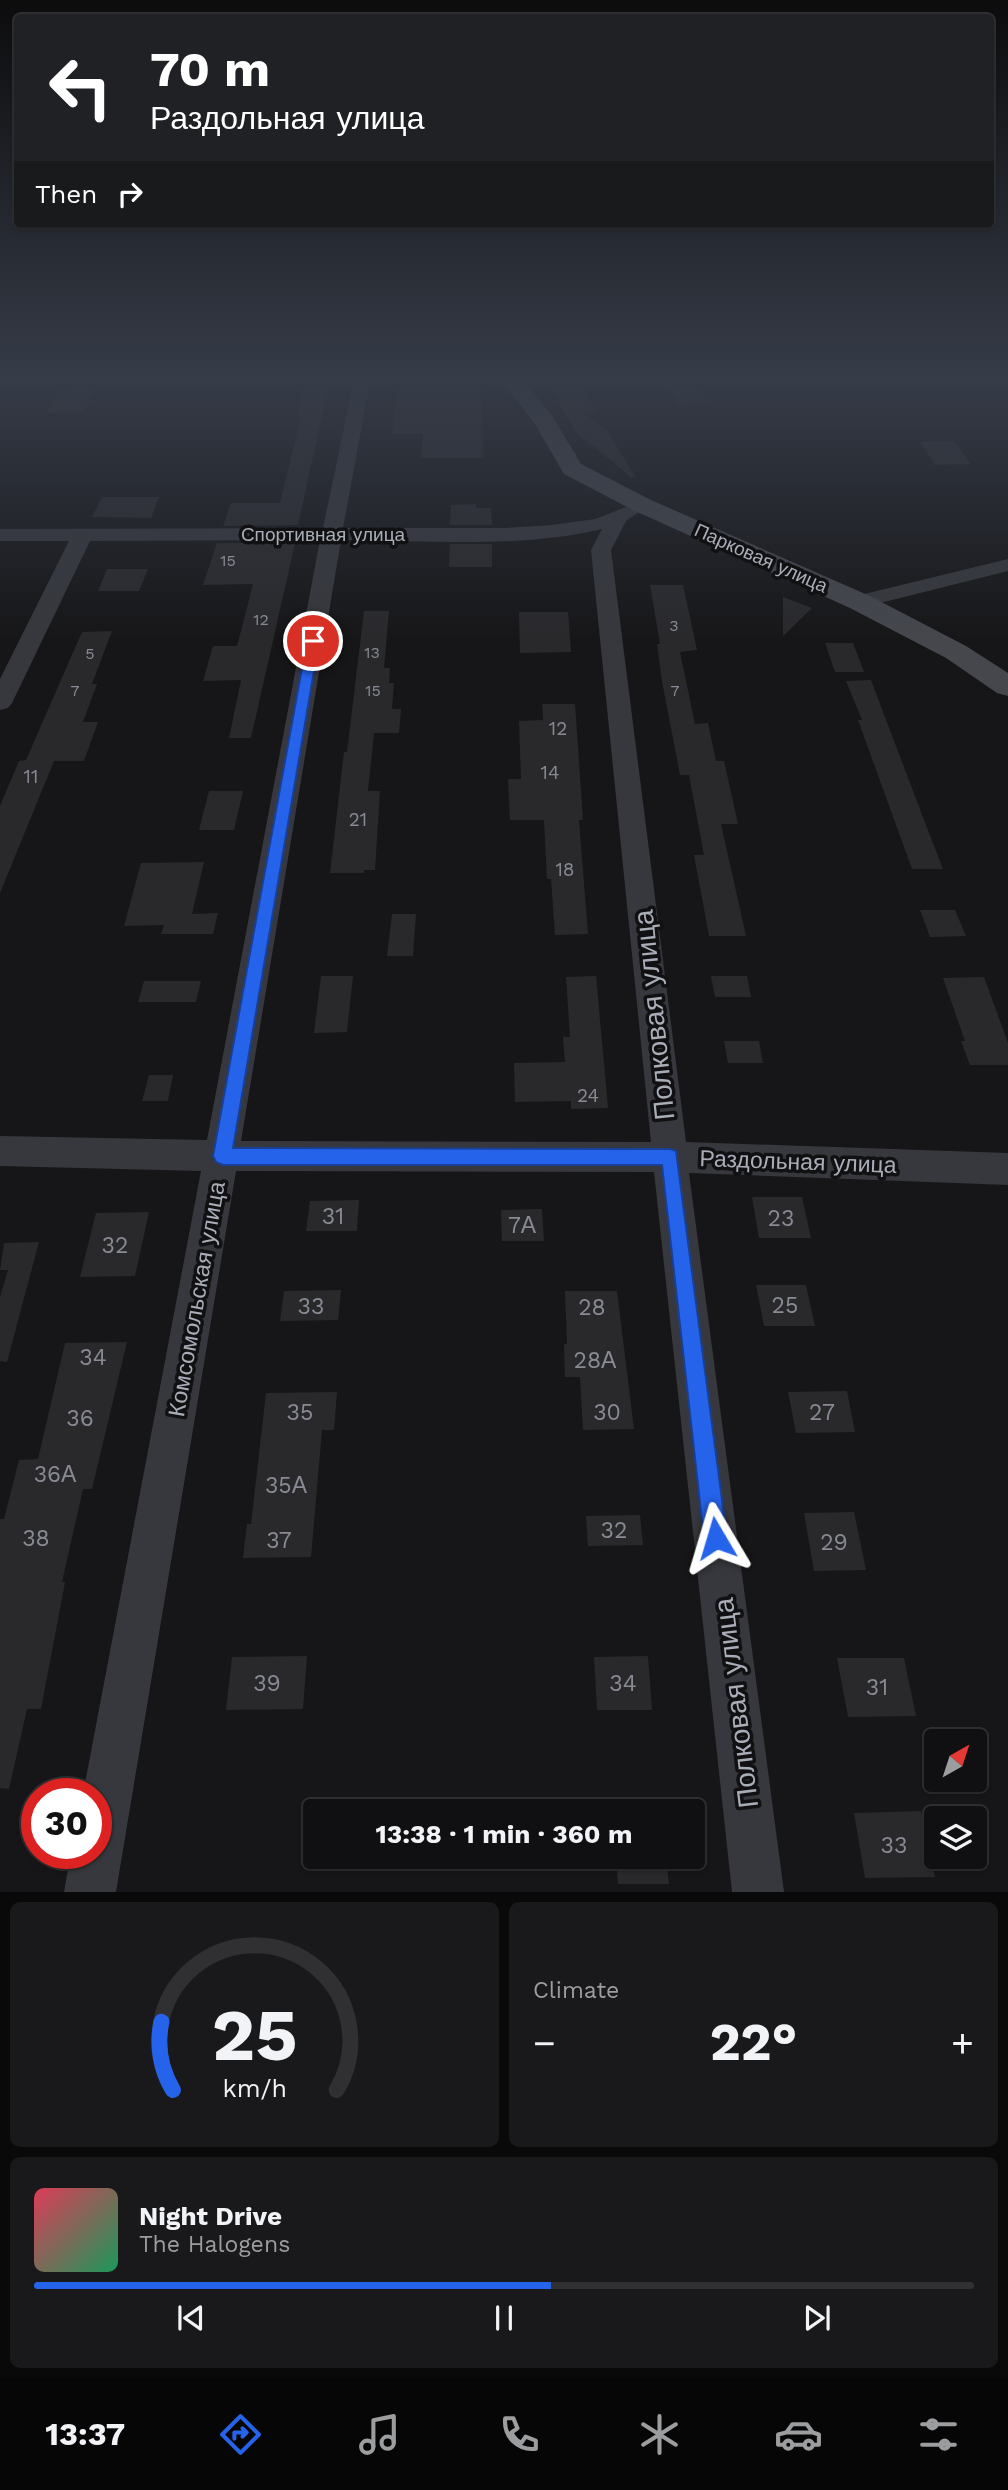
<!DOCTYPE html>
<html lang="en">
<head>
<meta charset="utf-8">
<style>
	:root { --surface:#101012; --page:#19191b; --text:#f1f3f6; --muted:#9c9d9f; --line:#303032; --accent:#2563eb }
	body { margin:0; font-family:"Work Sans",sans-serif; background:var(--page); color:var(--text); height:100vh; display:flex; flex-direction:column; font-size:26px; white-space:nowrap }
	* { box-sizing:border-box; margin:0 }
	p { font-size:23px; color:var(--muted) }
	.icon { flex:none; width:38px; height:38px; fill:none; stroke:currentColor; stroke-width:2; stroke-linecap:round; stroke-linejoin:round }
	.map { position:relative; height:1892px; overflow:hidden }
	.sheet { display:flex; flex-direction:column; gap:10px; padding:10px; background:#09090a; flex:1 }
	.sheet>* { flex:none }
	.top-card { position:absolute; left:14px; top:14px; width:980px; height:214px; border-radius:7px; box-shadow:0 2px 5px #0004,0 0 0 2px var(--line); background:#202124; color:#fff; overflow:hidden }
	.needle { width:46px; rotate:39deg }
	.fabs { position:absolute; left:924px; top:1729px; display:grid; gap:14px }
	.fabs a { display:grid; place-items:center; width:63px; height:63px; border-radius:7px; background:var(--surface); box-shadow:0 2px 5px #0004,0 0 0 2px var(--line); font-size:35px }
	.speed { position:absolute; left:21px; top:1778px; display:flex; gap:14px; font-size:35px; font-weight:700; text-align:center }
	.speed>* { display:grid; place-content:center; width:91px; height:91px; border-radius:50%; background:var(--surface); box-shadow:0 2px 5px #0004,0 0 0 2px var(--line); line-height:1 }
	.speed .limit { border:10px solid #d22; background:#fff; color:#111 }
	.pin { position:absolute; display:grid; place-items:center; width:60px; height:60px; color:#fff; margin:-30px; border:4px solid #fff; border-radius:50%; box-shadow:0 2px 7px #0007 }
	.me { position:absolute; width:77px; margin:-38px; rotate:353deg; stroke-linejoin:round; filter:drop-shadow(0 0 5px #0008) }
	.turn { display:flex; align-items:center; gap:24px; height:147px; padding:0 21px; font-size:32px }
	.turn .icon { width:91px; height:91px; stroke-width:2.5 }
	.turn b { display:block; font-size:49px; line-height:60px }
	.then { display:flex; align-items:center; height:66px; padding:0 21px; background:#0003; gap:14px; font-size:26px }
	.big { font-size:52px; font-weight:700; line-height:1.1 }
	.sheet .card { flex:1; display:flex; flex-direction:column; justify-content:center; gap:10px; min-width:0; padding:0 24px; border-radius:10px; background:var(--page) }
	.sheet .dial { align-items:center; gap:0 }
	.dial svg { height:182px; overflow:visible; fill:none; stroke:var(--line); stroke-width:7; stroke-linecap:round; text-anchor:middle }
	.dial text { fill:var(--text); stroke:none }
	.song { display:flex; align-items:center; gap:21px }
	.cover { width:84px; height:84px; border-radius:10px; background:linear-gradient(135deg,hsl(350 70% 55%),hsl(150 70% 35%)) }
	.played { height:7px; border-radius:4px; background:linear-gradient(90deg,var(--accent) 55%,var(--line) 55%) }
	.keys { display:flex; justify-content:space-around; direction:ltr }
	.heat { display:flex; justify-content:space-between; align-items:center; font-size:38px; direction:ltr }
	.sheet .tiles { flex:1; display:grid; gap:10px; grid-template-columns:1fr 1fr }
	.card:last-child { grid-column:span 2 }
	.trip { position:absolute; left:303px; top:1799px; width:402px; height:70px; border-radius:7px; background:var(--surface); box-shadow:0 2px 5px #0004,0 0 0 2px var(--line); font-weight:700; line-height:70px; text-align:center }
	.tab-bar { display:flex; height:112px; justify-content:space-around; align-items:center; background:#060607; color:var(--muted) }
	.tab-bar .icon { width:49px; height:49px }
	.tab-bar .selected { color:var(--accent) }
	.tab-bar b { font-size:32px; color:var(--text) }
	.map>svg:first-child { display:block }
	.building { fill:#29292c }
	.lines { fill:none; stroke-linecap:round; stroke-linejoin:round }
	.street { fill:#37383d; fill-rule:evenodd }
	.secondary { fill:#45474d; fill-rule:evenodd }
	.route { fill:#2563eb; stroke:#184099; stroke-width:2 }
	.labels { text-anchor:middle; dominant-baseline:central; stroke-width:7; stroke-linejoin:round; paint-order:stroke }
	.far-number-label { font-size:16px; fill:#888b94 }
	.far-street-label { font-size:19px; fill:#a8adb8; stroke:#111113 }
	.number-label { font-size:19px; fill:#888b94 }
	.street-label { font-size:23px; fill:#a8adb8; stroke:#111113 }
	.near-number-label { font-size:23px; fill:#888b94 }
	.near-street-label { font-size:28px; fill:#a8adb8; stroke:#111113 }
</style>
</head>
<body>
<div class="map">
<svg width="1008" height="1892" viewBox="0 0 1008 1892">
	<rect width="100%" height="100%" fill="#161618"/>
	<!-- building -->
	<g class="building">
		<path d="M 544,376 L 574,376 L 596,412 L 584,413 L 607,431 L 635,476 L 632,478 L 576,432 Z"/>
		<path d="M 659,376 L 687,376 L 708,402 L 680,405 Z"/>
		<path d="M 462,385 L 481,386 L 483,458 L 421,458 L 423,434 L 392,434 L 397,388 Z"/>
		<path d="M 303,389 L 328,389 L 298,525 L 223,526 L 231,503 L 280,503 L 301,417 L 297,417 Z"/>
		<path d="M 95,390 L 83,412 L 46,413 L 59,391 Z"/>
		<path d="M 954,441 L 971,464 L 935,465 L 920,442 Z"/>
		<path d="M 102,497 L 159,497 L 151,518 L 92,517 Z"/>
		<path d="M 476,504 L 476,508 L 491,508 L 492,525 L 450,525 L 451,505 Z"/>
		<path d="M 217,543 L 295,543 L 251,738 L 229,738 L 241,680 L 203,681 L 213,646 L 237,646 L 253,584 L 203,585 Z"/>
		<path d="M 450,544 L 492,544 L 492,567 L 449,567 Z"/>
		<path d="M 107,569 L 148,569 L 139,591 L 98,591 Z"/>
		<path d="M 650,585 L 683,585 L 697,650 L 680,652 L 695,724 L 708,723 L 716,761 L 724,761 L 738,824 L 721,824 L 746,936 L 709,936 L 694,855 L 704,855 L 689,775 L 680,775 L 662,681 L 657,644 L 660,644 Z"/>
		<path d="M 783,597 L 812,608 L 783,636 Z"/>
		<path d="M 364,611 L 389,611 L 384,668 L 390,668 L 389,683 L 394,683 L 392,709 L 401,709 L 399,733 L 374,733 L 368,791 L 380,791 L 375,870 L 364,870 L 364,873 L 330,873 L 344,752 L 347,752 Z"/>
		<path d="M 519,612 L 568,612 L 571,652 L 520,653 Z"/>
		<path d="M 112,631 L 92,684 L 97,684 L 83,722 L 98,722 L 84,761 L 54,761 L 0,893 L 0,806 L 19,761 L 26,760 L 82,632 Z"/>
		<path d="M 825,643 L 853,643 L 864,672 L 835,672 Z"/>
		<path d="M 871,680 L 924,820 L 943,869 L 912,869 L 858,720 L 862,720 L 846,681 Z"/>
		<path d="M 542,704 L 575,704 L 583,820 L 579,820 L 588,934 L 555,935 L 551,879 L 547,879 L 544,820 L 510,820 L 508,779 L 521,779 L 519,721 L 543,720 Z"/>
		<path d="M 209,791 L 243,791 L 234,830 L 199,830 Z"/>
		<path d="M 204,862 L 192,914 L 218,913 L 213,934 L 161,934 L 164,925 L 124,926 L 141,863 Z"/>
		<path d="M 920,910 L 955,910 L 966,936 L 930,937 Z"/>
		<path d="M 392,914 L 416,914 L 413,956 L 387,956 Z"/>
		<path d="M 321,976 L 353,976 L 347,1032 L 314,1033 Z"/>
		<path d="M 596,976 L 608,1108 L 571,1109 L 571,1101 L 515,1102 L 514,1063 L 565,1062 L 563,1037 L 570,1037 L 566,977 Z"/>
		<path d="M 711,976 L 747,976 L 751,997 L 715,997 Z"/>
		<path d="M 984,977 L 1008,1043 L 1008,1065 L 970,1065 L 961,1041 L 965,1041 L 943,978 Z"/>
		<path d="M 144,981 L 201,981 L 196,1002 L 138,1002 Z"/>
		<path d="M 724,1041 L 759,1041 L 763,1063 L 728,1063 Z"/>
		<path d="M 149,1075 L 173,1075 L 168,1101 L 142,1101 Z"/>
		<path d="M 752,1197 L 802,1197 L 811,1238 L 759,1238 Z"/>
		<path d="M 359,1200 L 357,1231 L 306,1231 L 310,1201 Z"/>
		<path d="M 542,1209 L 544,1241 L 502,1241 L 501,1210 Z"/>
		<path d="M 149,1212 L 135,1276 L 80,1277 L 96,1213 Z"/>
		<path d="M 39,1242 L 7,1362 L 0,1361 L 0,1297 L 8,1270 L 0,1270 L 4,1243 Z"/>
		<path d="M 756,1285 L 806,1285 L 815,1326 L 764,1326 Z"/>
		<path d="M 341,1290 L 338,1320 L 280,1321 L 284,1291 Z"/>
		<path d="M 565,1291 L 617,1291 L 634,1429 L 583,1430 L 580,1377 L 565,1377 L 564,1344 L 567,1344 Z"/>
		<path d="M 127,1342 L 92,1489 L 83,1489 L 62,1582 L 65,1582 L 41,1709 L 27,1709 L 9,1789 L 0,1788 L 0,1519 L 4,1519 L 19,1460 L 38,1459 L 65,1343 Z"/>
		<path d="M 847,1391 L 855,1432 L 796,1433 L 788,1392 Z"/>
		<path d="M 337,1392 L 334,1430 L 322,1430 L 311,1557 L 243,1558 L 247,1524 L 251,1524 L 266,1393 Z"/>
		<path d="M 854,1512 L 866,1570 L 814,1571 L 804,1513 Z"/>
		<path d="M 640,1515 L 643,1545 L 588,1546 L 586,1516 Z"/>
		<path d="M 307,1656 L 303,1709 L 226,1710 L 232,1657 Z"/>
		<path d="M 648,1656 L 652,1710 L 597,1710 L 594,1657 Z"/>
		<path d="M 837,1658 L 904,1658 L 916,1716 L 848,1717 Z"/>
		<path d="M 921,1811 L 935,1877 L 865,1878 L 854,1813 Z"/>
		<path d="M 616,1857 L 666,1857 L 669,1884 L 618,1884 Z"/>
	</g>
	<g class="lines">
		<!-- street -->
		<g class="street">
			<path d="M 355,376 L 371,376 L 343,528 L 504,528 L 552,525 L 595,519 L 629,506 L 639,512 L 626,521 L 611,550 L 686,1142 L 1008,1153 L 1008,1185 L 689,1173 L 784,1892 L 732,1892 L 654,1172 L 236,1171 L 116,1892 L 64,1892 L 71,1853 L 96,1853 L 96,1794 L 83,1794 L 201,1171 L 0,1166 L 0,1136 L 207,1140 L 320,540 L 90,541 L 12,703 L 8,708 L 0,710 L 0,679 L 69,541 L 0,541 L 0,529 L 323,528 ZM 602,529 L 591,550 L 651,1142 L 241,1141 L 341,540 C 426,540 518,549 602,529 Z"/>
			<path d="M 1008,559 L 1008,571 L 860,608 L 852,607 L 849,602 L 852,597 Z"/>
		</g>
		<!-- secondary -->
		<g class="secondary">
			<path d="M 0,376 L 221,376 L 218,380 L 211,382 L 0,383 Z"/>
			<path d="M 437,376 L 520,376 L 553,417 L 581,464 L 651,500 L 870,596 L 966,646 L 1008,673 L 1008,696 L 997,693 L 946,658 L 850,608 L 633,510 L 564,474 L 535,424 L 504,384 L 447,382 L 440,380 Z"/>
		</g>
	</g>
	<!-- sky -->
	<linearGradient id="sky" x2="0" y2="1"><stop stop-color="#0c0c0d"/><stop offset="0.59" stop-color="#363c48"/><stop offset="1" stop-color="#363c48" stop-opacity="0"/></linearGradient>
	<rect width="1008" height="641" fill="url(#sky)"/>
	<!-- route -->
	<path class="route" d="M 313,637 L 319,641 L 233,1148 L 670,1149 L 676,1151 L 727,1538 L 724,1546 L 716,1550 L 707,1546 L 704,1538 L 662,1165 L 223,1165 L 216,1162 L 213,1156 L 307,641 Z"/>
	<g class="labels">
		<!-- far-number labels -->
		<g class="far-number-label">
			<text x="228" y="560">15</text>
			<text x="261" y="619">12</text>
			<text x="674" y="625">3</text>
			<text x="372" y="652">13</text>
			<text x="90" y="653">5</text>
			<text x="75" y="690">7</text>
			<text x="373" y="690">15</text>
			<text x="675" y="690">7</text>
		</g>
		<!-- far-street labels -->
		<g class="far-street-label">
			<text x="323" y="534">Спортивная улица</text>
			<text transform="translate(761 558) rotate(24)">Парковая улица</text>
		</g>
		<!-- number labels -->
		<g class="number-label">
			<text x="558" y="728">12</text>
			<text x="550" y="772">14</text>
			<text x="31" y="776">11</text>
			<text x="358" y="819">21</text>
			<text x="565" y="869">18</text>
			<text x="588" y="1095">24</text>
		</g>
		<!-- street labels -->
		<g class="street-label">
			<text transform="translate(798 1162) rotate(2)">Раздольная улица</text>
			<text transform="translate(197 1299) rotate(-80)">Комсомольская улица</text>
		</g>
		<!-- near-number labels -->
		<g class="near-number-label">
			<text x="333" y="1216">31</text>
			<text x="781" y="1218">23</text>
			<text x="522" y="1225">7А</text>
			<text x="115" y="1245">32</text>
			<text x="785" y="1305">25</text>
			<text x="311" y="1306">33</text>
			<text x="592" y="1307">28</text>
			<text x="93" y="1357">34</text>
			<text x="595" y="1360">28А</text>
			<text x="300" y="1412">35</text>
			<text x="607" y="1412">30</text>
			<text x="822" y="1412">27</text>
			<text x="80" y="1418">36</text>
			<text x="55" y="1474">36А</text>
			<text x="286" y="1485">35А</text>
			<text x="614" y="1530">32</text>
			<text x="36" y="1538">38</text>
			<text x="279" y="1540">37</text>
			<text x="834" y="1542">29</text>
			<text x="267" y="1683">39</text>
			<text x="623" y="1683">34</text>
			<text x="877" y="1687">31</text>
			<text x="894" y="1845">33</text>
		</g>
		<!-- near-street labels -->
		<g class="near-street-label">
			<text transform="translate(654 1015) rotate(-96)">Полковая улица</text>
			<text transform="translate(736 1703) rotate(-97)">Полковая улица</text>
		</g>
	</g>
</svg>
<div class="fabs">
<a><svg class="needle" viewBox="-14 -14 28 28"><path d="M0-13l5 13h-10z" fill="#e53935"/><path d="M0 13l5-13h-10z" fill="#9c9d9f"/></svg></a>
<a><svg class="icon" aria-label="layers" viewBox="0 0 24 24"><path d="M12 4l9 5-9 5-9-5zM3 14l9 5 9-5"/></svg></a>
</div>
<div class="speed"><div class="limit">30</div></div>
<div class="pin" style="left:313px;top:641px;background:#d93025"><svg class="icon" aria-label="arrive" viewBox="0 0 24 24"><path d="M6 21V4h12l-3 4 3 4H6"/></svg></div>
<svg class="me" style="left:716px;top:1538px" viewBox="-20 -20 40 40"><path d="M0-17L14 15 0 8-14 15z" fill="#2563eb" stroke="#fff" stroke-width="4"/></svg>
<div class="trip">13:38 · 1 min · 360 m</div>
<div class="top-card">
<div class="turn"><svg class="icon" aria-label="left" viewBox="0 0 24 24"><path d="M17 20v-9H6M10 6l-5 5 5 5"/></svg><div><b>70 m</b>Раздольная улица</div></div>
<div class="then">Then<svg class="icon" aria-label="right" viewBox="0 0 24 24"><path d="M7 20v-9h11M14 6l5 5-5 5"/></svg></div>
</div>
</div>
<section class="sheet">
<div class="tiles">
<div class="card dial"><svg viewBox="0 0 100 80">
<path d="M14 69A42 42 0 1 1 86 69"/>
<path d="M14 69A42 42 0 0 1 9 39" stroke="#2563eb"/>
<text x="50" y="56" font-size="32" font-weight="700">25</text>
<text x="50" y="72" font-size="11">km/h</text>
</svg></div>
<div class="card"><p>Climate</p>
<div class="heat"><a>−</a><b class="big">22°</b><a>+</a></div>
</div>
<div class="card">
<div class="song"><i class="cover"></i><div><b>Night Drive</b><p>The Halogens</p></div></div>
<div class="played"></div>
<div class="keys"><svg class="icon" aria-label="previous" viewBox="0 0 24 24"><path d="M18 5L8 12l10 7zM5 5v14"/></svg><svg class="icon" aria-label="pause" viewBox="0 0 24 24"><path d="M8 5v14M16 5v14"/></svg><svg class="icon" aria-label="next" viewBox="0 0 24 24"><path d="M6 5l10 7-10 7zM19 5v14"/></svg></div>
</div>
</div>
</section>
<nav class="tab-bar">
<b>13:37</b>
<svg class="icon selected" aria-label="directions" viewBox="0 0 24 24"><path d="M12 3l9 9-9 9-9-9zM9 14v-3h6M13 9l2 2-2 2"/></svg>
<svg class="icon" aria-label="music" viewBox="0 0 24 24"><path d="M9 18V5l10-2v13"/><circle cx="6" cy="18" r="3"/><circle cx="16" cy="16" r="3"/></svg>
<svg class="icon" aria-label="phone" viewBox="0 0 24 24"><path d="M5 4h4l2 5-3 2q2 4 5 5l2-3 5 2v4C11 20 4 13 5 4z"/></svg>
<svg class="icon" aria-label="climate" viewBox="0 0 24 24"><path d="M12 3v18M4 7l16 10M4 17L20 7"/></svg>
<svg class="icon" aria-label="car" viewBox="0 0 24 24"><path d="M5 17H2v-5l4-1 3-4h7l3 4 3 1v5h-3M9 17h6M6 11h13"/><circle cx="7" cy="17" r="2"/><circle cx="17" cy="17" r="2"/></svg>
<svg class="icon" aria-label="filters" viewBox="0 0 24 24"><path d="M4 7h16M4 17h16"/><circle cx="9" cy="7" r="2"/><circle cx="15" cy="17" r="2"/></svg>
</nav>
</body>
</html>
